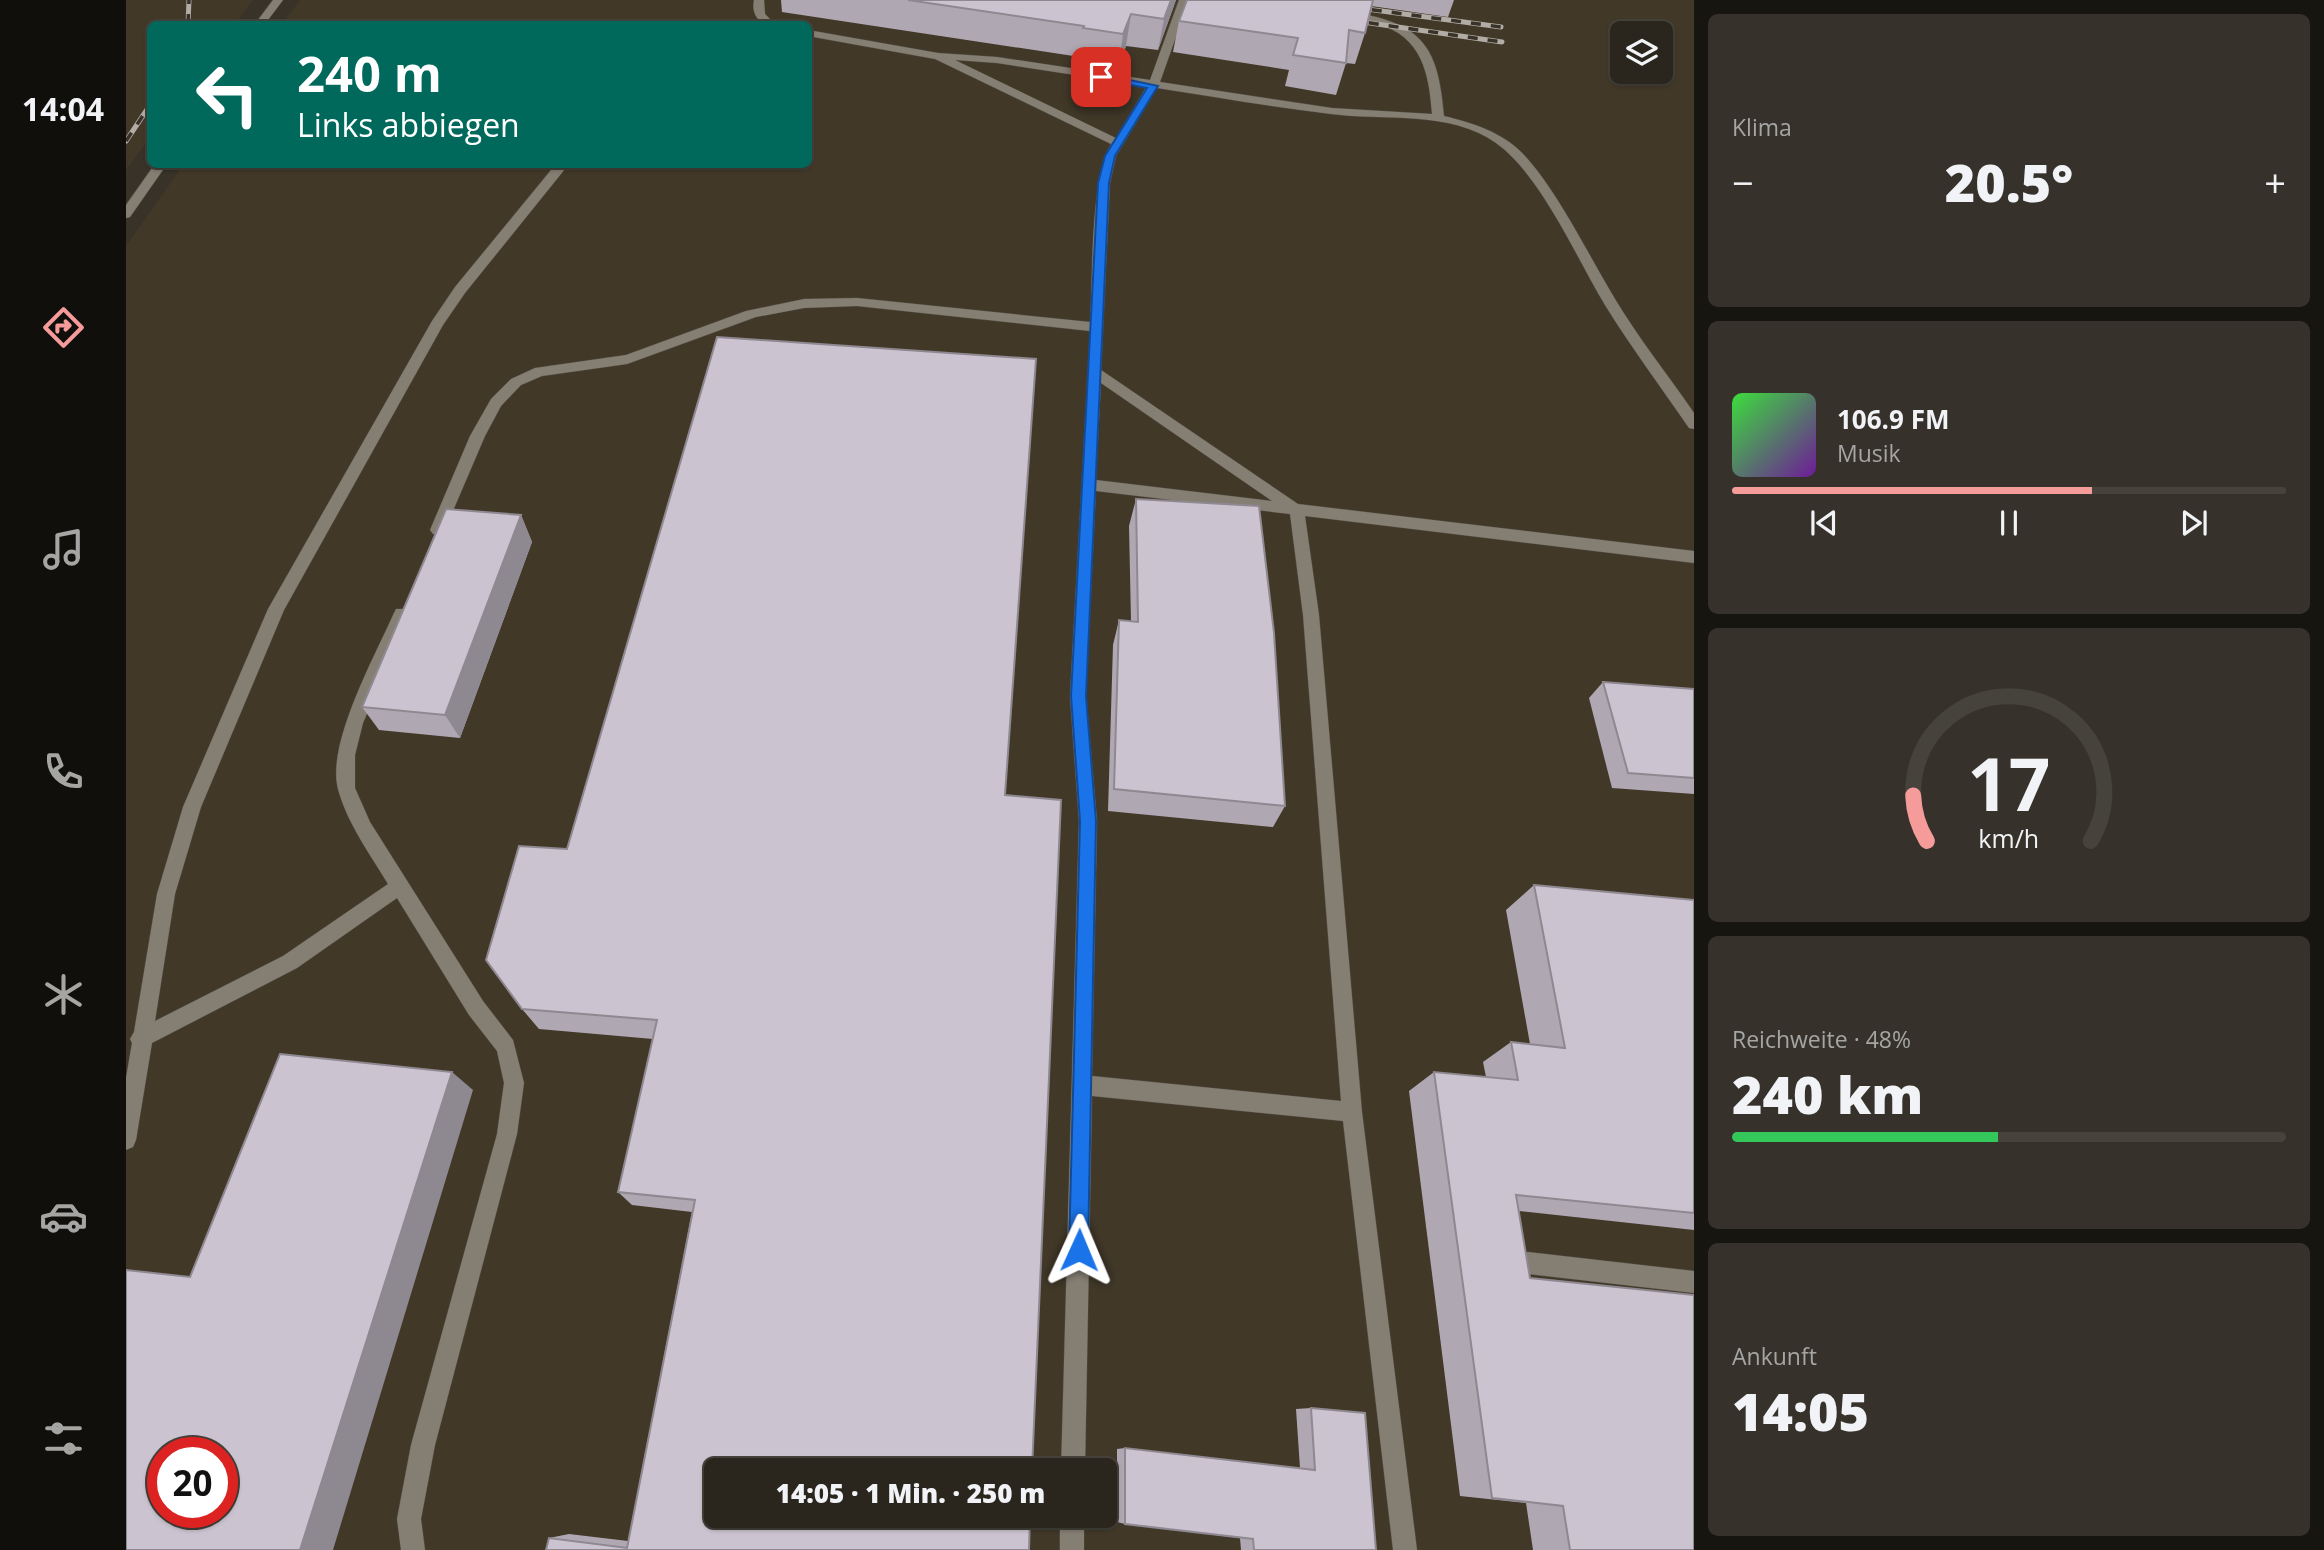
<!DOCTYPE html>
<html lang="de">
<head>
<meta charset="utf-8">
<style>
	:root { --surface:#2a261e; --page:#36322b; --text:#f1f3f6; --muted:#a5a5a4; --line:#46433c; --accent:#f59b9a }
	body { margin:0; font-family:"Open Sans",sans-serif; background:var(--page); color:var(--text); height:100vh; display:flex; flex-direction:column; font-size:26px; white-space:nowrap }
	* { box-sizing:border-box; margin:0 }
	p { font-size:23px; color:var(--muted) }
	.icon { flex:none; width:38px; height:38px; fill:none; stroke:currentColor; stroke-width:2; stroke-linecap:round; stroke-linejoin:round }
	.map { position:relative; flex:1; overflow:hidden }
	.sheet { display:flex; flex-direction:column; gap:14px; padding:14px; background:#171510; width:630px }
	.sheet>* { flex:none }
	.top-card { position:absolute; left:21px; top:21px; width:665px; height:147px; border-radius:10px; box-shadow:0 2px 5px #0004,0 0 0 2px var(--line); background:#00695c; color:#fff; overflow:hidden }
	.tools { position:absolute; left:1484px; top:21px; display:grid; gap:14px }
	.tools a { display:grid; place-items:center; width:63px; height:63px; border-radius:10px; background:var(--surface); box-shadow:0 2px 5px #0004,0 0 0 2px var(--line); font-size:35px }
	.speed { position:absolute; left:21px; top:1437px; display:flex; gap:14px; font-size:35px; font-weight:700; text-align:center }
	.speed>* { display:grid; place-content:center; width:91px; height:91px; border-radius:50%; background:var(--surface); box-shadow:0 2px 5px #0004,0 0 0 2px var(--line); line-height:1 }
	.speed .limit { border:10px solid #d22; background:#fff; color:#111 }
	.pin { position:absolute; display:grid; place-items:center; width:60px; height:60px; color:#fff; margin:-30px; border-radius:14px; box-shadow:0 4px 10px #0006 }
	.me { position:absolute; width:77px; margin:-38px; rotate:1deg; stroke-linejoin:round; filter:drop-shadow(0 0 5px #0008) }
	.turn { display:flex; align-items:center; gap:24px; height:147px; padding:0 35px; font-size:32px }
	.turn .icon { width:91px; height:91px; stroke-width:2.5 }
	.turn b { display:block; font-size:49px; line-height:60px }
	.big { font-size:52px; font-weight:800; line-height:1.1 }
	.sheet .tile { flex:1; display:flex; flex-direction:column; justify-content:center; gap:10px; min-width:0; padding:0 24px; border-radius:10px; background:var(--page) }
	.sheet .dial { align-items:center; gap:0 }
	.dial svg { height:182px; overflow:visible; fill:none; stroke:var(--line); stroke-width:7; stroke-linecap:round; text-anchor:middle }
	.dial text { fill:var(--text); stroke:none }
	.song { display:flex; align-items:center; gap:21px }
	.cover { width:84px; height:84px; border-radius:10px; background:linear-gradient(135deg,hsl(120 70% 55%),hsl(280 70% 35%)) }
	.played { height:7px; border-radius:4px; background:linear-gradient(90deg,var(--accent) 65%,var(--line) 65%) }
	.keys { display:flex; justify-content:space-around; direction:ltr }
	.heat { display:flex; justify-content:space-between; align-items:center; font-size:38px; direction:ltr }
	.charge { height:10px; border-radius:5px; background:linear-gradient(90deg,#34c759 48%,var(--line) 0) }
	.trip { position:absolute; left:578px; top:1458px; width:413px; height:70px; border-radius:10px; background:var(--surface); box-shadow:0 2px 5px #0004,0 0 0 2px var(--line); font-weight:800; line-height:70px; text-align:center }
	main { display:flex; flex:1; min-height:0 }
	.menu { display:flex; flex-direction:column; width:126px; justify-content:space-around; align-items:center; background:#110f0c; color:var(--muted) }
	.menu .icon { width:49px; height:49px }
	.menu .on { color:var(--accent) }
	.menu b { font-size:32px; color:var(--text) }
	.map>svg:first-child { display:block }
	.built { fill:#413828; fill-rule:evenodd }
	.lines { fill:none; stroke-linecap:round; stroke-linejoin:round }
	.minor-casing { stroke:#524e45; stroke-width:1 }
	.minor { fill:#857e73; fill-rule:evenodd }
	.rail-casing { stroke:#b1aca5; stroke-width:5 }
	.rail { stroke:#383228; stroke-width:3.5; stroke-dasharray:10; stroke-linecap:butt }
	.wall { fill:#afa8b2 }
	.shaded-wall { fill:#8e8891 }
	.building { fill:#cbc3cf; stroke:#8e8891; stroke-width:2; fill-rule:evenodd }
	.route { fill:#1a73e8; stroke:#114b97; stroke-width:2 }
</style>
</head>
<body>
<main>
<nav class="menu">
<b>14:04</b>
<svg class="icon on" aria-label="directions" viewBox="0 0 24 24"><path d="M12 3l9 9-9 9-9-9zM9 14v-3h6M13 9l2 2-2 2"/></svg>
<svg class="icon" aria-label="music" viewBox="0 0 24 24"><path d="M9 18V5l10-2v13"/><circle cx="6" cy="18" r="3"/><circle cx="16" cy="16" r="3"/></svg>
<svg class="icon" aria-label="phone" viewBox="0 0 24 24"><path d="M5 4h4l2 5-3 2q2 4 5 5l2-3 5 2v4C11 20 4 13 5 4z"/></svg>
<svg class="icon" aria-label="climate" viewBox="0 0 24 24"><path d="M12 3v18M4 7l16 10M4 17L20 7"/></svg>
<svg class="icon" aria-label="car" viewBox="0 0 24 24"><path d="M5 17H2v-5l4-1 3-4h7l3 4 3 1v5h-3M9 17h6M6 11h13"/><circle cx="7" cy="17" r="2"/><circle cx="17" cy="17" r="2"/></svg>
<svg class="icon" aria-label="filters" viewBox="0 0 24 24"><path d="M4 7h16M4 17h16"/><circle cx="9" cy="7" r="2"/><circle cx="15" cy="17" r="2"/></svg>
</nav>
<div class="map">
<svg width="1568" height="1550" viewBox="0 0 1568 1550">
	<rect width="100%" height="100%" fill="#383228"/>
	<!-- built -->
	<g class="built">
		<path d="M 0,0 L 127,0 L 109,24 L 24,24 L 24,137 L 0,170 Z"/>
		<path d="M 174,0 L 1568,0 L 1568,1550 L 0,1550 L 0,246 L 57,165 L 682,164 L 682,24 L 156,24 ZM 1496,33 L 1535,33 L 1535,72 L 1496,72 ZM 37,1452 L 96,1452 L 96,1512 L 37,1512 ZM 590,1470 L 978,1470 L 978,1516 L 590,1516 Z"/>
	</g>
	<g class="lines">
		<defs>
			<g id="minor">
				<path d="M 147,0 L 157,0 L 139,24 L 129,24 Z"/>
				<path d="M 628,0 L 638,0 L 639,14 L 649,24 L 638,24 C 629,18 626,11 628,0 Z"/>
				<path d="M 1053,0 L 1063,0 L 1034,82 L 1206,108 L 1306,114 C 1303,73 1296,37 1252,24 C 1241,20 1225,20 1216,14 L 1221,11 C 1294,23 1312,42 1318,116 C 1346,123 1377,132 1398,155 C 1431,190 1463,256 1489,299 C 1513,339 1542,375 1568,413 L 1568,429 L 1563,428 C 1535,387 1505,347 1479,305 C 1450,257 1415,175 1370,143 C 1324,110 1258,121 1205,114 C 1147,107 1089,97 1031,88 L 990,156 L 984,183 L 975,370 L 1172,504 L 1568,551 L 1568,563 L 1179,516 L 1193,615 L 1236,1112 L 1291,1550 L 1267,1550 L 1217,1121 L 966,1096 L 959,1470 L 935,1470 L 953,821 L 944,696 L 964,331 L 731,306 L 678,308 L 630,317 L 501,364 L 416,376 L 395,385 L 375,406 L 359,436 L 317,534 L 307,534 L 304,530 L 344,436 L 365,399 L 385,379 L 409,368 L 500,355 L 620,311 L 678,299 L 731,298 L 964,322 C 967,278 964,179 985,144 L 809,59 L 682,36 L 682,30 L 812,53 L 871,57 L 1024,80 ZM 829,60 L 871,63 L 1021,86 L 990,138 ZM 975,383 L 1146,501 L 970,480 ZM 970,491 L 1164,514 L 1177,615 L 1215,1101 L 966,1076 L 971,821 L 960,696 Z"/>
				<path d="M 29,164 L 41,164 L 4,217 L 0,218 L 0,205 Z"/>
				<path d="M 430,164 L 443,164 L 339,293 L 317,325 L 158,610 L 75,807 L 49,894 L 29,1021 L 157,956 L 262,884 C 244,854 221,823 212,789 C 200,744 249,656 268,613 L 270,609 L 282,609 L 284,613 L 237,723 L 229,755 L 229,788 L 244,822 L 357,1001 L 387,1040 L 398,1083 L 391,1134 L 309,1445 L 295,1519 L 299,1550 L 275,1550 L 271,1519 L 285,1445 L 371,1134 L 378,1083 L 371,1051 L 343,1015 L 271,898 L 171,968 L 26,1043 L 10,1140 L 7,1147 L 0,1150 L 0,1078 L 6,1043 L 4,1039 L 8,1032 L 31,894 L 57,807 L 142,609 L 306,321 L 329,287 Z"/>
				<path d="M 1402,1252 L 1568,1271 L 1568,1293 L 1402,1274 L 1394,1271 L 1391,1263 L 1394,1255 Z"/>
				<rect x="934" y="1516" width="24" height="34"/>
			</g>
		</defs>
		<!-- minor casing -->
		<use href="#minor" class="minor-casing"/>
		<!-- minor -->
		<use href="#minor" class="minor"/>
		<defs>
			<g id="rail">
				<path d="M 1226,7 L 1375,27"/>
				<path d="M 1223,20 L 1376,42"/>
				<path d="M 62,24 L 63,0"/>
				<path d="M 0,141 L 24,105"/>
			</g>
		</defs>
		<!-- rail casing -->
		<use href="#rail" class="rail-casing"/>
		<!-- rail -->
		<use href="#rail" class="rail"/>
	</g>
	<!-- wall -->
	<g class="wall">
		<path d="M 655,0 L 1050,0 L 1032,50 L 1000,46 L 993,65 L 953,59 L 954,57 L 656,12 Z"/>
		<path d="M 1061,0 L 1328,0 L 1322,17 L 1245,6 L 1239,33 L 1229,64 L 1220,63 L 1210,95 L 1159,86 L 1163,70 L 1047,52 L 1053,21 Z"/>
		<path d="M 1010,499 L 1159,806 L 1147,827 L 982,811 L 987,645 L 993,620 L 1005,621 L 1003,526 Z"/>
		<path d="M 395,515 L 406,542 L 334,738 L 253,730 L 236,707 Z"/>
		<path d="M 1477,682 L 1568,689 L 1568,794 L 1486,788 L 1463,698 Z"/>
		<path d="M 879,795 L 903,1550 L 420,1550 L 423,1538 L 443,1534 L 502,1541 L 566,1212 L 506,1205 L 492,1192 L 527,1039 L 413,1029 L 396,1009 L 441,849 Z"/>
		<path d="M 1408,885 L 1568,900 L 1568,1230 L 1393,1211 L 1404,1278 L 1568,1550 L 1407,1550 L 1400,1503 L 1334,1496 L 1283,1091 L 1308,1072 L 1360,1077 L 1357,1062 L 1385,1042 L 1404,1044 L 1380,910 Z"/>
		<path d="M 1185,1408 L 1250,1550 L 1115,1550 L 1114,1538 L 999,1524 L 991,1522 L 991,1449 L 999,1448 L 1174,1468 L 1170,1409 Z"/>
	</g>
	<!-- shaded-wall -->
	<g class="shaded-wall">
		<path d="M 1045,0 L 1050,0 L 1032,50 L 1038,19 Z"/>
		<path d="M 1005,14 L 1000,46 L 993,65 L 997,34 Z"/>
		<path d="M 395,515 L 406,542 L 334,738 L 319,715 Z"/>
		<path d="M 326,1072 L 347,1090 L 207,1550 L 174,1550 Z"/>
	</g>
	<!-- building -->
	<g class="building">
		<path d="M 782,0 L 1045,0 L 1038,19 L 1005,14 L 997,34 L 957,28 L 958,26 Z"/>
		<path d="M 1061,0 L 1247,0 L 1239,33 L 1223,30 L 1220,63 L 1167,55 L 1172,38 L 1053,21 Z"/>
		<path d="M 591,337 L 910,359 L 879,795 L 935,800 L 906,1470 L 590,1470 L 590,1516 L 904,1516 L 903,1550 L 420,1550 L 423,1538 L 501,1548 L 569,1200 L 492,1192 L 531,1020 L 396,1009 L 360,960 L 393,846 L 441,849 Z"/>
		<path d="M 1010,499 L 1133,506 L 1148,633 L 1159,806 L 988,789 L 993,620 L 1012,622 Z"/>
		<path d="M 320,509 L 395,515 L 319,715 L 236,707 Z"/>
		<path d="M 1477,682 L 1568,689 L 1568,778 L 1502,773 Z"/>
		<path d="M 1408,885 L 1568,900 L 1568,1213 L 1390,1195 L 1404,1278 L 1568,1295 L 1568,1550 L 1444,1550 L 1437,1506 L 1366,1498 L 1308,1072 L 1392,1080 L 1385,1042 L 1439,1048 Z"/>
		<path d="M 154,1054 L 326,1072 L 174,1550 L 0,1550 L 0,1270 L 64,1277 ZM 37,1452 L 96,1452 L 96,1512 L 37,1512 Z"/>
		<path d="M 1185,1408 L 1239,1413 L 1250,1550 L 1128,1550 L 1127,1539 L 999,1524 L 999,1448 L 1189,1470 Z"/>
	</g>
	<!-- route -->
	<path class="route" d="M 975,74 L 1032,86 L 989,156 L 983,183 L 960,696 L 970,821 L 962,1250 L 960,1257 L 953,1260 L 945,1257 L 943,1250 L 954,821 L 945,696 L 972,183 L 979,156 L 1021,88 L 972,79 L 972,75 Z"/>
</svg>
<div class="tools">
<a><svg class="icon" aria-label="layers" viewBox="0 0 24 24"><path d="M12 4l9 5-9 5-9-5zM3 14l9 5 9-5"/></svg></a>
</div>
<div class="speed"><div class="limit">20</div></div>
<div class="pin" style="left:975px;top:77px;background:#d93025"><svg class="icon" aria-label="arrive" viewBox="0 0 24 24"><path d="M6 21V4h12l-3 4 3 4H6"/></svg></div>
<svg class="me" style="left:953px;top:1250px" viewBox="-20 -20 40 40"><path d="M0-17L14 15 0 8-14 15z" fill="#1a73e8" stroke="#fff" stroke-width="4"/></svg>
<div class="trip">14:05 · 1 Min. · 250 m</div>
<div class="top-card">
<div class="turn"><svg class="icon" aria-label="left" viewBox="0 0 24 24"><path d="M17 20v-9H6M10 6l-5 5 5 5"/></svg><div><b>240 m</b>Links abbiegen</div></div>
</div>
</div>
<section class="sheet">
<div class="tile"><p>Klima</p>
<div class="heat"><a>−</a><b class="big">20.5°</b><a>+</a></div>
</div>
<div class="tile">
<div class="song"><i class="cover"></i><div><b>106.9 FM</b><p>Musik</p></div></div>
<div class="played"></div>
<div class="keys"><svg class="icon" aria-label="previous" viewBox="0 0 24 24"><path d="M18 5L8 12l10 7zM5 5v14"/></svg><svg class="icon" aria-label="pause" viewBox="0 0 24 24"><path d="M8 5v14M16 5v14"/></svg><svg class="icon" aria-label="next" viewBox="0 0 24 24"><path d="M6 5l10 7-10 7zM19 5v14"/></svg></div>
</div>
<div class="tile dial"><svg viewBox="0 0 100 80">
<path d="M14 69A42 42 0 1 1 86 69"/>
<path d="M14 69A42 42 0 0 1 8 49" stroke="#f59b9a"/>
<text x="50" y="56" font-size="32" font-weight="700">17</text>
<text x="50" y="72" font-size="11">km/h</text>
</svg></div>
<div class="tile"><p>Reichweite · 48%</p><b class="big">240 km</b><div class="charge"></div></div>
<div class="tile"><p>Ankunft</p><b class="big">14:05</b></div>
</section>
</main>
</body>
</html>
